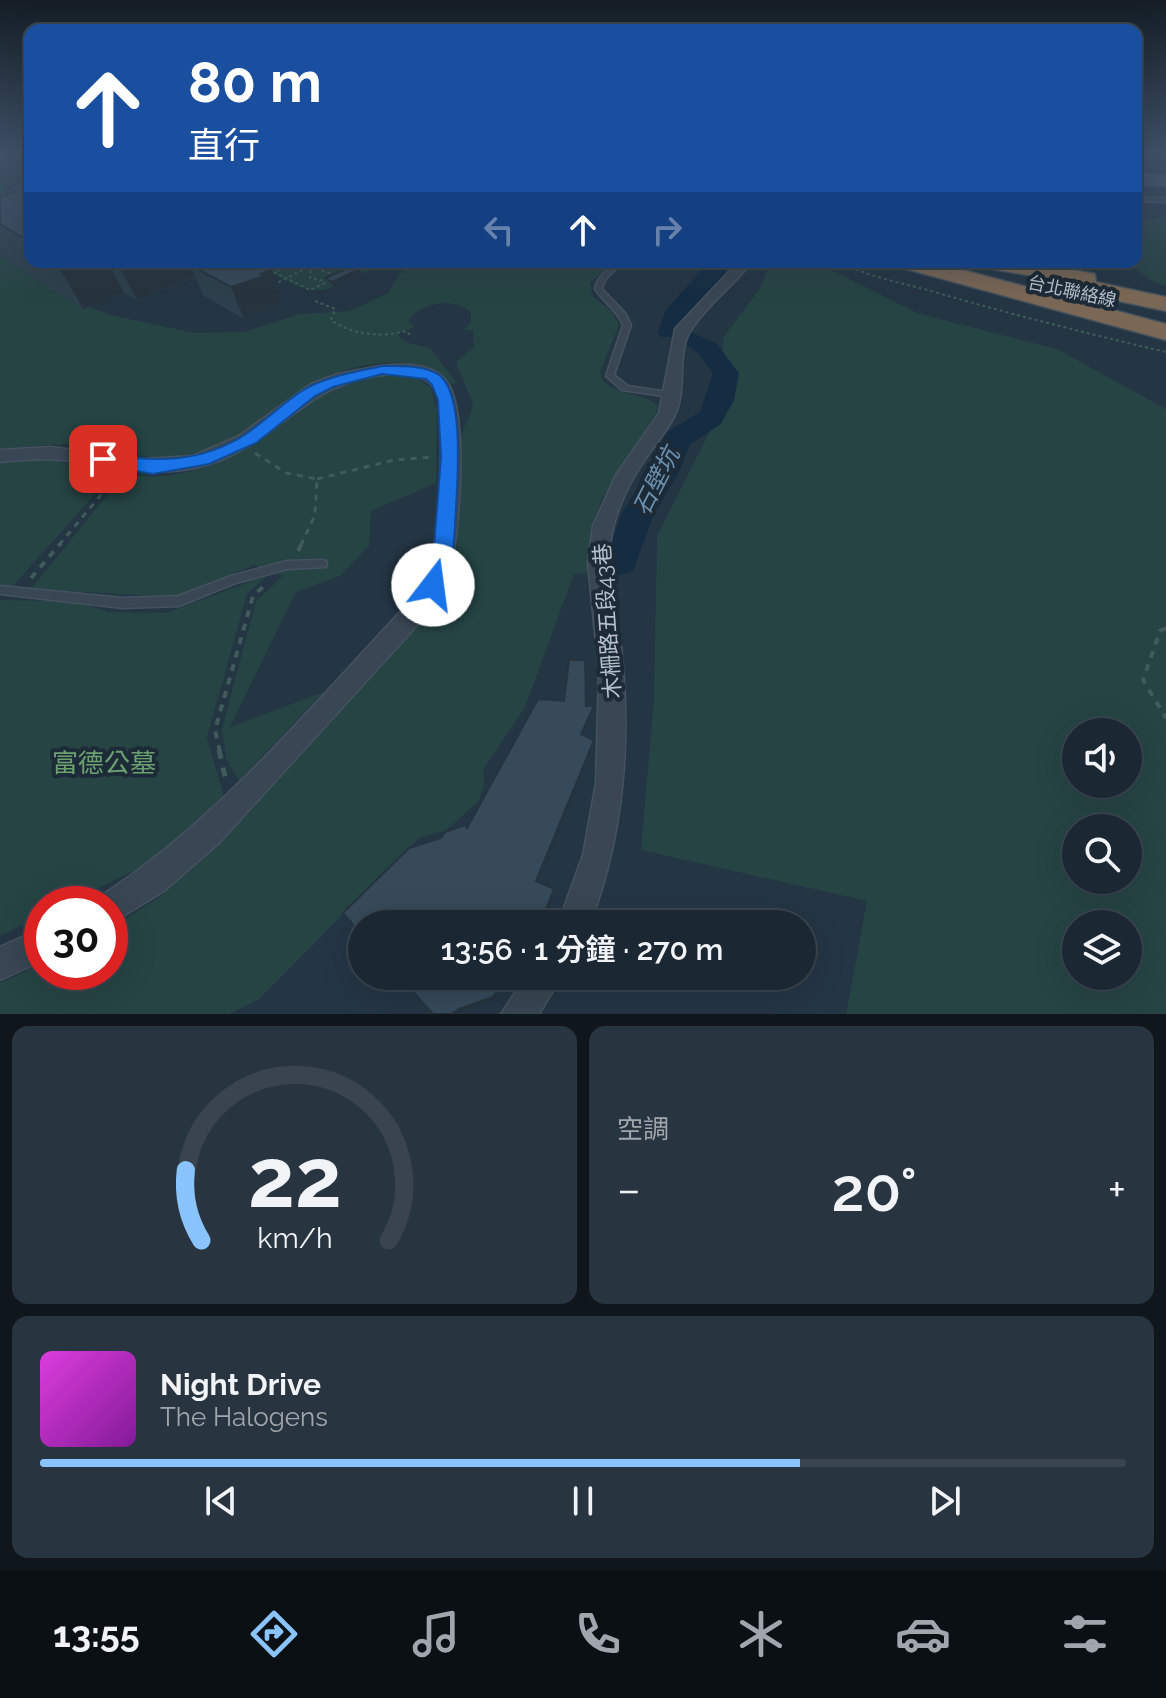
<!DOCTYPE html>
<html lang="zh-TW">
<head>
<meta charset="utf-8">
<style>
	:root { --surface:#1b2833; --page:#28343f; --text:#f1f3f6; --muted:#a0a6ac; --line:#39444e; --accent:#89c4ff }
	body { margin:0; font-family:Raleway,"Noto Sans TC",sans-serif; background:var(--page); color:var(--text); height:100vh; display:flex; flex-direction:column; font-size:30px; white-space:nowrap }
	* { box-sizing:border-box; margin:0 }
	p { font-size:26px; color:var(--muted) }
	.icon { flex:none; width:44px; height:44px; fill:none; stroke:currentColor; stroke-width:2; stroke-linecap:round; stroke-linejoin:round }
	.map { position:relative; height:1014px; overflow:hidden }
	.sheet { display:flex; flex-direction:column; gap:12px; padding:12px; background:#0f161c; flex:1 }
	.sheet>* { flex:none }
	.hud { position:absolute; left:24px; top:24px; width:1118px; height:244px; border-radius:16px; box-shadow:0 8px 32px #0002,0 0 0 2px var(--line); background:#1a4fa0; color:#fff; overflow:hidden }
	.controls { position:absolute; left:1062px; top:718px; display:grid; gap:16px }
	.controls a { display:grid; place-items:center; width:80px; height:80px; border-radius:50%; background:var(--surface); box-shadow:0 8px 32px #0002,0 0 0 2px var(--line); font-size:40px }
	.speed { position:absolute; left:24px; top:886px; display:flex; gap:16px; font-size:40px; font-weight:700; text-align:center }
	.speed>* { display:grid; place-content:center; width:104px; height:104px; border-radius:50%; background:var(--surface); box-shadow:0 8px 32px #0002,0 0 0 2px var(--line); line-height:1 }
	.speed .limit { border:12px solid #d22; background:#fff; color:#111 }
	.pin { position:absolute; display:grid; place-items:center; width:68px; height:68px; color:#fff; margin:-34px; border-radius:16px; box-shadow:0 4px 12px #0006 }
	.me { position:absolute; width:88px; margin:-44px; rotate:15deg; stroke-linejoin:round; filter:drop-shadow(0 0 6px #0008) }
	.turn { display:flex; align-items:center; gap:28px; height:168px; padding:0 32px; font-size:36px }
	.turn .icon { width:104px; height:104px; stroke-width:2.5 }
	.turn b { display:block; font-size:56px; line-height:68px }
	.lanes { display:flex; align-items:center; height:76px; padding:0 32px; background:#0003; justify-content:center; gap:40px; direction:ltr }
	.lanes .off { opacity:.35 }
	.big { font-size:60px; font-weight:600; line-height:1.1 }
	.sheet .widget { flex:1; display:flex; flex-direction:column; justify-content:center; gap:12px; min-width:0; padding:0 28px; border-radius:16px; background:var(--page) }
	.sheet .dial { align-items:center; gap:0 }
	.dial svg { height:208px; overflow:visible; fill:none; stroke:var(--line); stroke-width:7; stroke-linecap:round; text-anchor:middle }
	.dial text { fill:var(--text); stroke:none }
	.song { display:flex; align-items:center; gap:24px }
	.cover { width:96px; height:96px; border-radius:12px; background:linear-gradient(135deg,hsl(300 70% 55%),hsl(290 70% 35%)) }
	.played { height:8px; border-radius:4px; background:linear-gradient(90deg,var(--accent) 70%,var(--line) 70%) }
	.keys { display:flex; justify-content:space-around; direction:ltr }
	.heat { display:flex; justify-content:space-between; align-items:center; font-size:44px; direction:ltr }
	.sheet .tiles { flex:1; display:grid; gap:12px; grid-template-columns:1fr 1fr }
	.widget:last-child { grid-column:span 2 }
	.trip { position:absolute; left:348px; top:910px; width:468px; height:80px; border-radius:40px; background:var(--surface); box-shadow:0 8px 32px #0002,0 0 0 2px var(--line); font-weight:600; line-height:80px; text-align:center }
	.tab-bar { display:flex; height:128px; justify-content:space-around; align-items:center; background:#0b1014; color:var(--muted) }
	.tab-bar .icon { width:56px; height:56px }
	.tab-bar .on { color:var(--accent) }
	.tab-bar b { font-size:36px; color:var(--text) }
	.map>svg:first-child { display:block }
	.green { fill:#264444; fill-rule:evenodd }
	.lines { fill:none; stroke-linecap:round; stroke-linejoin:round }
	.river { fill:#152d43; fill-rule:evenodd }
	.lane-casing { stroke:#45525f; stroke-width:3 }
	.street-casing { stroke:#45525f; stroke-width:3 }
	.secondary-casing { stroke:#45525f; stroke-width:3 }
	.highway-casing { stroke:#43515d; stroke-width:3 }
	.path-far3 { stroke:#3f5c5b; stroke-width:2; stroke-dasharray:3 3; stroke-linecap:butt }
	.path-far2 { stroke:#3f5c5b; stroke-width:3; stroke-dasharray:6 6; stroke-linecap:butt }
	.path-far1 { stroke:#3f5c5b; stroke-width:4; stroke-dasharray:7 7; stroke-linecap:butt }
	.path { stroke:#3f5c5b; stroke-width:5; stroke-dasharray:9 9; stroke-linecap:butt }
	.lane { fill:#394653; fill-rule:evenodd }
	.street { fill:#394653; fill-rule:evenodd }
	.secondary { fill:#465666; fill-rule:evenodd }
	.highway { fill:#7a6755; fill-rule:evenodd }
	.wall { fill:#2e404d }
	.shaded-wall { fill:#26343f }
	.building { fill:#364a5a; stroke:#26343f; stroke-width:2 }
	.route { fill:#1a73e8; stroke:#114b97; stroke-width:2 }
	.labels { text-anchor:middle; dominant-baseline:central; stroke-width:8; stroke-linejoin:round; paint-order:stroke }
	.far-street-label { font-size:18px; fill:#b6c1cd; stroke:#1d2b38 }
	.street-label { font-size:22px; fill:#b6c1cd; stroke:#1d2b38 }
	.water-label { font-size:24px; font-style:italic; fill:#6c90af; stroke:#1d2b38 }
	.near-park-label { font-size:26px; fill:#6ba071; stroke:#1d2b38 }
</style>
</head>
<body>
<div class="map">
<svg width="1166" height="1014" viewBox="0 0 1166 1014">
	<rect width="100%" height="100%" fill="#243544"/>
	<!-- green -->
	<g class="green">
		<path d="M 0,153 L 30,153 L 30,215 L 0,235 Z"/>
		<path d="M 1166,217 L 1166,285 C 1147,283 1139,265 1119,262 L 1136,262 L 1136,220 Z"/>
		<path d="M 0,246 L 83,309 L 89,307 L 110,315 L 195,333 L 244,332 L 300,314 L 350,311 L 388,293 L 400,273 L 417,262 L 613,262 L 590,283 L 592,295 L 612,312 L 619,325 L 600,372 L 603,381 C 618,396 647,392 659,408 L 601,501 L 591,532 L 587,573 L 574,574 L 525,707 L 483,770 L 484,784 L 479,801 L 445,831 L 420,837 L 259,999 L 230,1014 L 0,1014 L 0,983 L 42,964 L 42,972 L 110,972 L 110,929 L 162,895 L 215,849 L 434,608 C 463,556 452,496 461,439 C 462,427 471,417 473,404 L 456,362 L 474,347 L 473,330 L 464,330 L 471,323 L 471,312 C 453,298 429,302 412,315 L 409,321 L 414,327 L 397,334 L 405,342 L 430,348 L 457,383 L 452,384 C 418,350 352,362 314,383 C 270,408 239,446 188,456 C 149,464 118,447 79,445 C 53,443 26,447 0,449 Z"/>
		<path d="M 267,262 L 287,265 L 341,262 L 356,270 L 366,265 L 373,269 L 361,274 L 354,271 L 327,284 L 333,287 C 310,298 285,279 264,269 Z"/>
		<path d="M 771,262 L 816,262 L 919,314 L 1057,349 L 1166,409 L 1166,1014 L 846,1014 L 867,901 L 641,850 L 654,697 L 657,536 L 722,407 L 723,338 L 760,288 ZM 1076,732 L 1128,732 L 1128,784 L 1076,784 ZM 1076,828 L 1128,828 L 1128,880 L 1076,880 ZM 1076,924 L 1128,924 L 1128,976 L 1076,976 Z"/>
		<path d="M 398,375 L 418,379 L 431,388 L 437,411 L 436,483 L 371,511 L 369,546 L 340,576 L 296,592 L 230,727 L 324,692 L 239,781 L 226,758 L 222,729 L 256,601 L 283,576 L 254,565 L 176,597 L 31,589 L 124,474 C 180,485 234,459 278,427 C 291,417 302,405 316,396 C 338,381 372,376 398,375 Z"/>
		<path d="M 46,459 L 114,473 L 13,586 L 0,586 L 0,463 Z"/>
		<path d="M 268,575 L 247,594 L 207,737 L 224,797 L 158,859 L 66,904 L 42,904 L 42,916 L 0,936 L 0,600 L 73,601 L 109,612 L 166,613 Z"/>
	</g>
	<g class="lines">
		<!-- river -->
		<g class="river">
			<path d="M 709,262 L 731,262 L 727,272 L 685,317 L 679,337 L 661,337 L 658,332 L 666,310 Z"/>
			<path d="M 690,332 L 716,343 L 739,373 L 734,400 L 721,424 L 690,444 L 680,470 L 654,514 L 633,571 L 621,575 L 609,571 L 604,562 L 622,513 L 650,468 L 663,439 L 667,432 L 700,412 L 713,373 L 698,353 L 678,339 Z"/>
		</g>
		<defs>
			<g id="lane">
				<path d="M 1136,197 L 1166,198 L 1166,202 L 1136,201 Z"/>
				<path d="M 618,262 L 625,262 C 616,270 604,276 602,289 L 625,313 L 631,325 L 614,375 L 628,386 L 674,393 L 677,394 L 677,398 L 622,390 L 606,376 L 623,325 C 616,309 604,303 595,289 C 597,276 608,269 618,262 Z"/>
				<path d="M 322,560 L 326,561 L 327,564 L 326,567 L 287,569 L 233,584 L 179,606 L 123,608 L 0,594 L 0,586 L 123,598 L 178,596 L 231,576 L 287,561 Z"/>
			</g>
			<g id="street">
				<path d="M 738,262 L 752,262 C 733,286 707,305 691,330 C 677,351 686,383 678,407 C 672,426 657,441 646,458 C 628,484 613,515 610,547 C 607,583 619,620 622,656 C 631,748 623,837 590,924 L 558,924 L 583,855 L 596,783 L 599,673 L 588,563 L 593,526 L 616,475 L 659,413 L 675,329 Z"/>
				<path d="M 380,366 C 401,364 429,362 445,379 C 469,406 460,528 451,563 C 447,579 440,594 432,609 L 219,843 L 164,891 L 110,924 L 110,904 L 96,904 L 99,897 C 220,820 317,699 416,595 C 441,549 441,493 441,441 C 440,425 443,401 433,387 C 425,375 408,374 394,374 C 327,377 301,412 250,445 C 233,456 214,464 194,468 C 149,478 105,463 61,460 C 40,458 20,460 0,462 L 0,450 L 50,447 L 145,459 L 193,456 L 239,436 L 311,384 L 338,374 Z"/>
				<path d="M 42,928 L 42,961 L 0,980 L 0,947 Z"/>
				<path d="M 526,976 L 562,976 L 539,1014 L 501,1014 Z"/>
			</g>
			<path id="secondary" d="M 1136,174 L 1166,176 L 1166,186 L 1136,184 Z"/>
			<g id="highway">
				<path d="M 896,262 L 933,262 L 1166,324 L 1166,340 L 899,267 Z"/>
				<path d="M 982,262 L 1031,262 L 1095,274 L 1096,282 L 1166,297 L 1166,311 L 1057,288 L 1055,280 L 993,269 Z"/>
			</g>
		</defs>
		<!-- lane casing -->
		<use href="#lane" class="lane-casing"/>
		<!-- street casing -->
		<use href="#street" class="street-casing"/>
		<!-- secondary casing -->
		<use href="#secondary" class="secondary-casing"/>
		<!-- highway casing -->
		<use href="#highway" class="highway-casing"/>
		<!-- path-far3 -->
		<g class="path-far3">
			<path d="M 296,262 L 274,272 L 310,290 L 327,282"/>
			<path d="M 339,262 L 350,267"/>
			<path d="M 839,262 C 872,278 903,283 938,293 C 1014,315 1089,334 1166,352"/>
			<path d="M 310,267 L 336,275"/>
			<path d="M 304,268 L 311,272 L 310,278 L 328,282"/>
			<path d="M 273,285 L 318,262"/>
			<path d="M 315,301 L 335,309 L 331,320 C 352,335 381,338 406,331 L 410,335"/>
		</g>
		<!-- path-far2 -->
		<g class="path-far2">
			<path d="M 255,453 L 286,473 L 317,479 L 315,515 L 301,545"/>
			<path d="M 317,479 L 394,460 L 434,457"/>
			<path d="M 59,545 L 116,477"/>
		</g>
		<!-- path-far1 -->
		<g class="path-far1">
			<path d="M 298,551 L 302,543"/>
			<path d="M 31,578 L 61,543"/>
			<path d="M 1166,628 L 1160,631 L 1143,680 L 1166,718"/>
			<path d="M 220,752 L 215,730 L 253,596 L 265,585"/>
		</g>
		<!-- path -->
		<path class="path" d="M 219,750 L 226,781"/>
		<!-- lane -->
		<use href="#lane" class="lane"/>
		<!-- street -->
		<use href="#street" class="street"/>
		<!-- secondary -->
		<use href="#secondary" class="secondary"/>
		<!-- highway -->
		<use href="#highway" class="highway"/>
	</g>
	<!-- wall -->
	<g class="wall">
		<path d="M 30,181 L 30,262 L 265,262 L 282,300 L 274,304 L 276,307 L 244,319 L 204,296 L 195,277 L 137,300 L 124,293 L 83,309 L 2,257 L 0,255 L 0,197 L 10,194 L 7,187 Z"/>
		<path d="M 361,274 L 333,287 L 326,283 L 325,278 Z"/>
	</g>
	<!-- shaded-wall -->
	<g class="shaded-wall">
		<path d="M 56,262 L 108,262 L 124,293 L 83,309 Z"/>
		<path d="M 117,262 L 199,262 L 190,265 L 195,276 L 137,300 Z"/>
		<path d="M 261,262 L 265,262 L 268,271 L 272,269 L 282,300 L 274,304 L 276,307 L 244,319 L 231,287 Z"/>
		<path d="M 360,269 L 361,274 L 333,287 L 332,282 Z"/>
		<path d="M 594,706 L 593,711 L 581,739 L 581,734 Z"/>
		<path d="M 594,740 L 594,745 L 537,885 L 536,881 Z"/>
		<path d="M 554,889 L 555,892 L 542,924 L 540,924 Z"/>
		<path d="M 508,976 L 511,976 L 494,1000 L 460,1011 L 456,1014 L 451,1014 Z"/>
	</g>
	<!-- building -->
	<g class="building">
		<path d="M 30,181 L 30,242 L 0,224 L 0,197 L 15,192 L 7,187 Z"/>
		<path d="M 199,262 L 261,262 L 260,263 L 272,269 L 261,274 L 265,276 L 231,287 L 190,265 Z"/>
		<path d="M 353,266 L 360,269 L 332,282 L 325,278 Z"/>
		<path d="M 569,660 L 585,660 L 586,706 L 594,706 L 581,734 L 594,740 L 536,881 L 554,889 L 540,924 L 362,924 L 362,935 L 343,913 L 409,848 L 441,838 L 445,832 L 465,825 L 467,828 L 538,699 L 564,701 Z"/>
		<path d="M 399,976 L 508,976 L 493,997 L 459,1009 L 451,1014 L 433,1014 Z"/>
	</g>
	<!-- sky -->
	<linearGradient id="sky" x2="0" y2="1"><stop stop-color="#141d25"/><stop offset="0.52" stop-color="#3f5167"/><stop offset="1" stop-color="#3f5167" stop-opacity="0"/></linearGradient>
	<rect width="1166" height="295" fill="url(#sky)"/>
	<!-- route -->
	<path class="route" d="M 382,366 C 399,366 420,365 436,373 C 468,389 456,495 455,526 C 454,544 452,586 433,593 L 423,585 L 434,547 L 441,457 L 438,400 L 432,385 L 426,379 L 382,374 L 333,387 L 315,396 L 256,443 L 209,464 L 153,474 L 103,465 L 95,459 L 103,454 C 154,462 200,464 246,434 C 266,420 284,402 305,389 C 328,376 356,372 382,366 Z"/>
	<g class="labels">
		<!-- far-street labels -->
		<g class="far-street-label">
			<text transform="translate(1072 291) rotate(12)">台北聯絡線</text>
		</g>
		<!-- street labels -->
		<g class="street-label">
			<text transform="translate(607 621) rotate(-94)">木柵路五段43巷</text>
		</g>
		<!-- water labels -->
		<g class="water-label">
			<text transform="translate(656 481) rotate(-63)">石壁坑</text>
		</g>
		<!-- near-park labels -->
		<g class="near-park-label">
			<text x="104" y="763">富德公墓</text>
		</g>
	</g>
</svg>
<div class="controls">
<a><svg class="icon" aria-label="sound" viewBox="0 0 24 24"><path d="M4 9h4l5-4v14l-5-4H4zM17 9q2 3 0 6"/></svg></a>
<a><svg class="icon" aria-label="search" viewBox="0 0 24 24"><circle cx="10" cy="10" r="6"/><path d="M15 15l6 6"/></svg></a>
<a><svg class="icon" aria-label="layers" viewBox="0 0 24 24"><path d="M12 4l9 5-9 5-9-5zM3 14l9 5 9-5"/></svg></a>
</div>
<div class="speed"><div class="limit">30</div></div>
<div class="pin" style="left:103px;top:459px;background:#d93025"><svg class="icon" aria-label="arrive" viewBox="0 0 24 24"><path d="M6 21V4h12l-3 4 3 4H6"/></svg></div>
<svg class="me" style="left:433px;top:585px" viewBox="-20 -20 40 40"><circle r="19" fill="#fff"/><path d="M0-13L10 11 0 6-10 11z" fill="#1a73e8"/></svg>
<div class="trip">13:56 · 1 分鐘 · 270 m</div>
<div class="hud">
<div class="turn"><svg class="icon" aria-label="ahead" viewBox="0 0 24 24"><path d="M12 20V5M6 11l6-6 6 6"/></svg><div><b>80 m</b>直行</div></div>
<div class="lanes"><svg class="icon off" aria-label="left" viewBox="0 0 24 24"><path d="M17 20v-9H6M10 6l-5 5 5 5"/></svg><svg class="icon" aria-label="ahead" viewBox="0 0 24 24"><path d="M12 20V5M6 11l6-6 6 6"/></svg><svg class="icon off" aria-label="right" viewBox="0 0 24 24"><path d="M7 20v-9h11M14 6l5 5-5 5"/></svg></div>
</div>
</div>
<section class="sheet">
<div class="tiles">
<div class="widget dial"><svg viewBox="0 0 100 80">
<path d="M14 69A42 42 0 1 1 86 69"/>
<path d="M14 69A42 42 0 0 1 8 42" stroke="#89c4ff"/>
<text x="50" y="56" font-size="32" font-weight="700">22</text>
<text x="50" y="72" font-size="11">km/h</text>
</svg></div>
<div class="widget"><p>空調</p>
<div class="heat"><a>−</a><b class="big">20°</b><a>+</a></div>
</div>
<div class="widget">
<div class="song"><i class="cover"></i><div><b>Night Drive</b><p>The Halogens</p></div></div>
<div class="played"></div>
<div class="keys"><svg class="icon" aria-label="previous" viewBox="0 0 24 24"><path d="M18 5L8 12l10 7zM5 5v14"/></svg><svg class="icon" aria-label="pause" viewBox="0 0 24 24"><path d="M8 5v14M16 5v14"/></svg><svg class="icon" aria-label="next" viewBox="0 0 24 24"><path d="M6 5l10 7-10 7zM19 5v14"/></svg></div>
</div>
</div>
</section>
<nav class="tab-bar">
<b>13:55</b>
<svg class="icon on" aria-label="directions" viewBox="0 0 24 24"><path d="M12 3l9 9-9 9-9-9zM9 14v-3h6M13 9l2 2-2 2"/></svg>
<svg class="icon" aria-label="music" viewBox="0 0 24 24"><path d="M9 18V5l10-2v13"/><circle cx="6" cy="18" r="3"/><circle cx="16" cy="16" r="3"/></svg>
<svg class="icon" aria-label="phone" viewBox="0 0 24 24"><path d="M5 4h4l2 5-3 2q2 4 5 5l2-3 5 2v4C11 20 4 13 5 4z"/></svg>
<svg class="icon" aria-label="climate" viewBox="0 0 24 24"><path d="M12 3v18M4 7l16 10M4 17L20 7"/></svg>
<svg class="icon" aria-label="car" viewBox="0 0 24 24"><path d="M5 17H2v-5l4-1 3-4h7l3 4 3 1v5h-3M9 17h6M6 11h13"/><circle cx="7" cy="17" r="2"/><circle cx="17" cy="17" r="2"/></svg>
<svg class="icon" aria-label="filters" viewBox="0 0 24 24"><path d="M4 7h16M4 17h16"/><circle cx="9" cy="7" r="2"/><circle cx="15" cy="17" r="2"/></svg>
</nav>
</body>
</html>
